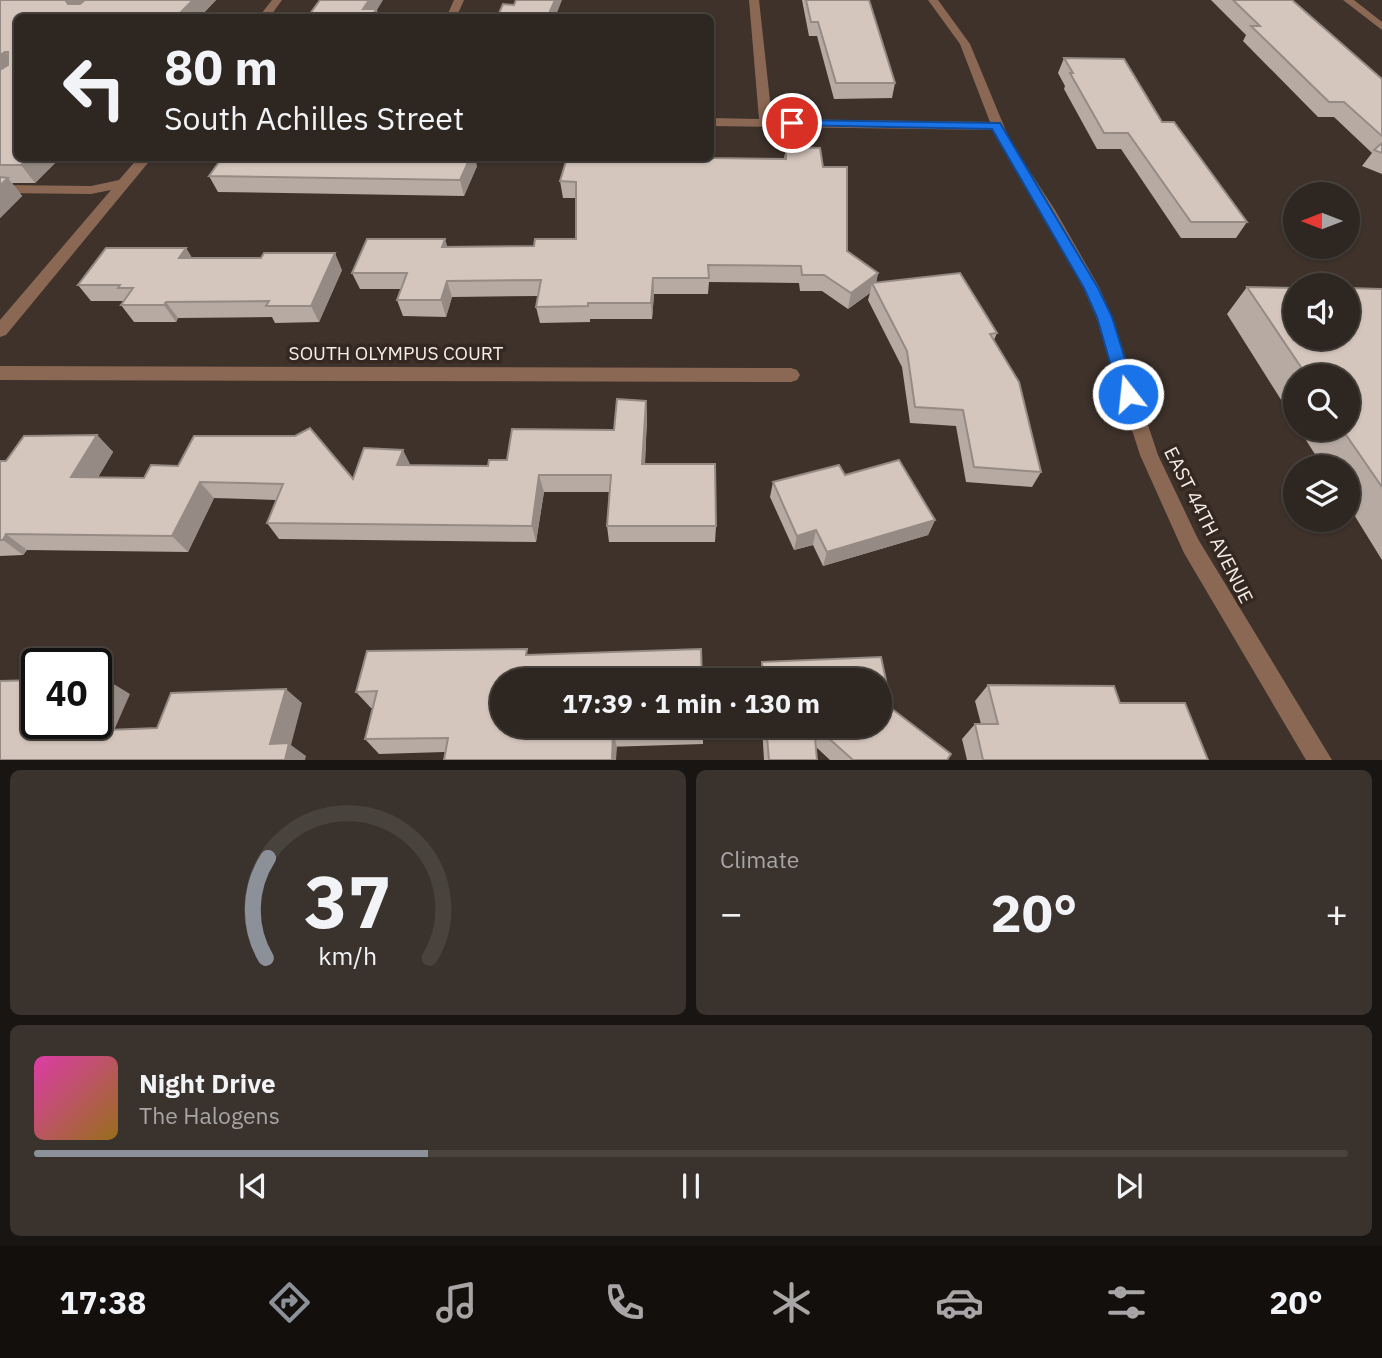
<!DOCTYPE html>
<html lang="en">
<head>
<meta charset="utf-8">
<style>
	:root { --surface:#2e2620; --page:#3a322d; --text:#f1f3f6; --muted:#a7a5a5; --line:#49433e; --accent:#8c9099 }
	body { margin:0; font-family:"IBM Plex Sans",sans-serif; background:var(--page); color:var(--text); height:100vh; display:flex; flex-direction:column; font-size:26px; white-space:nowrap }
	* { box-sizing:border-box; margin:0 }
	p { font-size:23px; color:var(--muted) }
	.icon { flex:none; width:38px; height:38px; fill:none; stroke:currentColor; stroke-width:2; stroke-linecap:round; stroke-linejoin:round }
	.map { position:relative; height:760px; overflow:hidden }
	.details { display:flex; flex-direction:column; gap:10px; padding:10px; background:#191512; flex:1 }
	.details>* { flex:none }
	.guide { position:absolute; left:14px; top:14px; width:700px; height:147px; border-radius:10px; box-shadow:0 2px 5px #0004,0 0 0 2px var(--line); background:#2e2620; color:var(--text); overflow:hidden }
	.needle { width:46px; rotate:270deg }
	.buttons { position:absolute; left:1283px; top:182px; display:grid; gap:14px }
	.buttons a { display:grid; place-items:center; width:77px; height:77px; border-radius:50%; background:var(--surface); box-shadow:0 2px 5px #0004,0 0 0 2px var(--line); font-size:35px }
	.speed { position:absolute; left:21px; top:648px; display:flex; gap:14px; font-size:35px; font-weight:700; text-align:center }
	.speed>* { display:grid; place-content:center; width:91px; height:91px; border-radius:50%; background:var(--surface); box-shadow:0 2px 5px #0004,0 0 0 2px var(--line); line-height:1 }
	.speed .limit { border:4px solid #111; border-radius:10px; background:#fff; color:#111 }
	.pin { position:absolute; display:grid; place-items:center; width:60px; height:60px; color:#fff; margin:-30px; border:4px solid #fff; border-radius:50%; box-shadow:0 2px 7px #0007 }
	.me { position:absolute; width:77px; margin:-38px; rotate:344deg; stroke-linejoin:round; filter:drop-shadow(0 0 5px #0008) }
	.turn { display:flex; align-items:center; gap:24px; height:147px; padding:0 35px; font-size:32px }
	.turn .icon { width:91px; height:91px; stroke-width:2.5 }
	.turn b { display:block; font-size:49px; line-height:60px }
	.big { font-size:52px; font-weight:700; line-height:1.1 }
	.details .widget { flex:1; display:flex; flex-direction:column; justify-content:center; gap:10px; min-width:0; padding:0 24px; border-radius:10px; background:var(--page) }
	.details .dial { align-items:center; gap:0 }
	.dial svg { height:182px; overflow:visible; fill:none; stroke:var(--line); stroke-width:7; stroke-linecap:round; text-anchor:middle }
	.dial text { fill:var(--text); stroke:none }
	.song { display:flex; align-items:center; gap:21px }
	.cover { width:84px; height:84px; border-radius:10px; background:linear-gradient(135deg,hsl(320 70% 55%),hsl(40 70% 35%)) }
	.played { height:7px; border-radius:4px; background:linear-gradient(90deg,var(--accent) 30%,var(--line) 30%) }
	.keys { display:flex; justify-content:space-around; direction:ltr }
	.heat { display:flex; justify-content:space-between; align-items:center; font-size:38px; direction:ltr }
	.details .tiles { flex:1; display:grid; gap:10px; grid-template-columns:1fr 1fr }
	.widget:last-child { grid-column:span 2 }
	.trip { position:absolute; left:490px; top:668px; width:402px; height:70px; border-radius:35px; background:var(--surface); box-shadow:0 2px 5px #0004,0 0 0 2px var(--line); font-weight:700; line-height:70px; text-align:center }
	.menu { display:flex; height:112px; justify-content:space-around; align-items:center; background:#120f0d; color:var(--muted) }
	.menu .icon { width:49px; height:49px }
	.menu .current { color:var(--accent) }
	.menu b { font-size:32px; color:var(--text) }
	.map>svg:first-child { display:block }
	.lines { fill:none; stroke-linecap:round; stroke-linejoin:round }
	.minor { fill:#8b6854; fill-rule:evenodd }
	.wall { fill:#b7aaa3 }
	.shaded-wall { fill:#958b84 }
	.building { fill:#d5c6bd; stroke:#958b84; stroke-width:2 }
	.route { fill:#1a73e8; stroke:#114b97; stroke-width:2 }
	.labels { text-anchor:middle; dominant-baseline:central; stroke-width:7; stroke-linejoin:round; paint-order:stroke }
	.street-label { font-size:19px; fill:#f6eee9; stroke:#342821 }
</style>
</head>
<body>
<div class="map">
<svg width="1382" height="760" viewBox="0 0 1382 760">
	<rect width="100%" height="100%" fill="#3e322b"/>
	<g class="lines">
		<!-- minor -->
		<g class="minor">
			<path d="M 272,0 L 282,0 L 269,18 L 258,18 Z"/>
			<path d="M 454,0 L 464,0 L 456,18 L 446,18 Z"/>
			<path d="M 749,0 L 759,0 L 772,119 L 990,122 L 960,44 L 928,0 L 938,0 L 970,44 L 1011,143 L 1055,210 L 1099,287 L 1112,317 L 1158,455 L 1198,539 L 1332,760 L 1306,760 L 1184,553 L 1140,455 L 1096,317 L 1083,287 L 993,130 L 710,126 L 710,118 L 759,119 Z"/>
			<path d="M 1343,0 L 1354,0 L 1382,22 L 1382,30 Z"/>
			<path d="M 138,158 L 152,158 L 6,335 L 0,337 L 0,320 L 111,190 L 91,194 L 0,193 L 0,185 L 91,186 L 119,180 Z"/>
			<path d="M 0,366 L 791,368 L 797,370 L 800,375 L 797,380 L 791,382 L 0,380 Z"/>
		</g>
	</g>
	<!-- wall -->
	<g class="wall">
		<path d="M 0,0 L 216,0 L 199,18 L 18,18 L 18,158 L 60,158 L 35,183 L 12,183 L 22,196 L 0,218 Z"/>
		<path d="M 802,0 L 869,0 L 895,83 L 892,98 L 834,99 L 817,36 L 809,36 Z"/>
		<path d="M 1211,0 L 1292,0 L 1382,79 L 1382,174 L 1362,166 L 1372,153 L 1334,117 L 1318,117 L 1243,41 L 1246,35 Z"/>
		<path d="M 1064,58 L 1162,122 L 1247,222 L 1236,238 L 1181,238 L 1121,149 L 1097,149 L 1064,89 L 1065,86 L 1058,73 Z"/>
		<path d="M 786,147 L 823,167 L 847,251 L 878,273 L 876,283 L 997,333 L 994,340 L 1041,472 L 1032,487 L 966,482 L 956,426 L 910,423 L 902,367 L 868,300 L 870,293 L 848,309 L 822,291 L 800,291 L 799,283 L 709,282 L 708,294 L 654,294 L 652,319 L 590,319 L 590,322 L 540,323 L 536,307 L 538,296 L 452,297 L 446,317 L 403,316 L 397,300 L 401,289 L 360,289 L 352,273 L 447,247 L 534,246 L 576,239 L 576,198 L 563,198 L 560,181 L 711,158 L 784,159 Z"/>
		<path d="M 477,166 L 464,196 L 218,192 L 209,176 Z"/>
		<path d="M 186,248 L 192,258 L 342,270 L 319,322 L 275,323 L 272,317 L 178,318 L 176,322 L 134,322 L 121,305 L 124,301 L 91,301 L 78,285 Z"/>
		<path d="M 1247,287 L 1382,289 L 1382,560 L 1348,505 L 1348,467 L 1323,467 L 1299,429 L 1348,429 L 1348,376 L 1295,376 L 1295,422 L 1227,314 Z"/>
		<path d="M 646,401 L 647,418 L 645,464 L 716,526 L 715,542 L 609,542 L 607,526 L 609,492 L 544,492 L 536,542 L 279,539 L 267,523 L 276,500 L 214,498 L 188,552 L 27,550 L 23,555 L 0,556 L 0,461 L 6,461 L 97,435 L 113,452 L 98,477 L 353,479 L 410,465 L 488,466 L 507,460 L 614,430 Z"/>
		<path d="M 773,482 L 935,520 L 928,535 L 823,566 L 813,545 L 794,550 L 770,497 Z"/>
		<path d="M 529,655 L 703,726 L 703,744 L 379,754 L 365,739 L 373,708 L 371,708 L 356,692 Z"/>
		<path d="M 881,657 L 892,709 L 951,754 L 947,760 L 830,760 L 816,747 L 817,760 L 764,760 L 762,726 L 880,726 L 880,681 L 759,681 L 762,662 Z"/>
		<path d="M 988,685 L 1120,703 L 1208,760 L 967,760 L 962,739 L 975,724 L 981,724 L 975,701 Z"/>
	</g>
	<!-- shaded-wall -->
	<g class="shaded-wall">
		<path d="M 67,0 L 89,0 L 76,18 L 66,1 Z"/>
		<path d="M 193,0 L 216,0 L 199,18 L 181,18 L 179,14 Z"/>
		<path d="M 369,0 L 383,0 L 377,10 L 379,18 L 366,18 L 363,9 Z"/>
		<path d="M 555,0 L 562,0 L 555,18 L 547,18 Z"/>
		<path d="M 5,52 L 17,69 L 0,80 L 0,55 Z"/>
		<path d="M 29,158 L 60,158 L 35,183 L 21,165 Z"/>
		<path d="M 470,158 L 475,158 L 477,166 L 464,196 L 460,180 Z"/>
		<path d="M 8,178 L 22,196 L 0,218 L 0,185 Z"/>
		<path d="M 445,239 L 450,255 L 442,247 Z"/>
		<path d="M 186,248 L 196,265 L 179,258 Z"/>
		<path d="M 335,253 L 342,270 L 319,322 L 311,306 Z"/>
		<path d="M 878,273 L 875,288 L 872,283 L 870,293 L 848,309 L 851,293 Z"/>
		<path d="M 653,278 L 654,294 L 652,319 L 651,303 Z"/>
		<path d="M 447,281 L 452,297 L 446,317 L 441,300 Z"/>
		<path d="M 166,302 L 178,318 L 176,322 L 164,305 Z"/>
		<path d="M 646,401 L 647,418 L 644,480 L 642,464 Z"/>
		<path d="M 97,435 L 113,452 L 89,493 L 71,477 Z"/>
		<path d="M 403,450 L 411,466 L 397,465 Z"/>
		<path d="M 539,475 L 544,492 L 536,542 L 532,526 Z"/>
		<path d="M 200,482 L 214,498 L 188,552 L 172,536 Z"/>
		<path d="M 935,520 L 928,535 L 823,566 L 827,552 Z"/>
		<path d="M 816,530 L 813,545 L 794,550 L 797,536 Z"/>
		<path d="M 6,534 L 27,550 L 23,555 L 3,540 Z"/>
		<path d="M 107,680 L 130,694 L 108,744 L 83,731 L 86,723 L 96,723 L 96,702 Z"/>
		<path d="M 286,689 L 302,703 L 291,745 L 306,756 L 305,760 L 285,760 L 270,744 Z"/>
		<path d="M 613,732 L 617,747 L 616,760 L 612,760 Z"/>
	</g>
	<!-- building -->
	<g class="building">
		<path d="M 0,0 L 67,0 L 66,1 L 68,4 L 80,4 L 85,0 L 193,0 L 179,14 L 173,14 L 169,18 L 18,18 L 18,158 L 29,158 L 21,165 L 0,165 L 0,70 L 8,65 L 8,52 L 5,52 L 0,55 Z"/>
		<path d="M 320,0 L 369,0 L 363,9 L 376,9 L 371,18 L 307,18 Z"/>
		<path d="M 516,0 L 555,0 L 547,18 L 497,18 L 503,4 L 514,5 Z"/>
		<path d="M 806,0 L 869,0 L 895,83 L 836,83 L 818,22 L 811,22 Z"/>
		<path d="M 1233,0 L 1292,0 L 1382,79 L 1382,136 L 1344,102 L 1329,102 L 1251,26 L 1260,26 Z"/>
		<path d="M 1064,58 L 1124,59 L 1162,122 L 1174,122 L 1247,222 L 1191,222 L 1128,133 L 1104,133 L 1070,73 L 1073,73 Z"/>
		<path d="M 1382,143 L 1382,153 L 1374,150 Z"/>
		<path d="M 710,146 L 711,146 L 711,158 L 786,159 L 786,147 L 820,148 L 823,167 L 847,167 L 847,251 L 878,273 L 851,293 L 824,275 L 802,275 L 801,266 L 708,265 L 709,278 L 653,278 L 651,303 L 588,303 L 588,306 L 536,307 L 541,280 L 447,281 L 441,300 L 397,300 L 407,273 L 352,273 L 367,239 L 445,239 L 442,247 L 534,246 L 535,239 L 576,239 L 576,182 L 560,181 L 567,158 L 710,158 Z"/>
		<path d="M 222,158 L 470,158 L 460,180 L 209,176 Z"/>
		<path d="M 0,177 L 8,178 L 0,185 Z"/>
		<path d="M 106,248 L 186,248 L 179,258 L 261,258 L 264,253 L 335,253 L 311,306 L 266,306 L 269,301 L 166,302 L 164,305 L 121,305 L 133,288 L 118,288 L 120,285 L 78,285 Z"/>
		<path d="M 960,273 L 997,333 L 990,334 L 1019,382 L 1041,472 L 974,467 L 963,410 L 915,407 L 907,351 L 872,283 Z"/>
		<path d="M 1247,287 L 1295,288 L 1295,338 L 1348,338 L 1348,288 L 1382,289 L 1382,487 L 1342,429 L 1348,429 L 1348,376 L 1307,376 Z"/>
		<path d="M 617,399 L 646,401 L 642,464 L 715,464 L 716,526 L 607,526 L 611,475 L 539,475 L 532,526 L 267,523 L 283,484 L 200,482 L 172,536 L 6,534 L 3,540 L 0,540 L 0,461 L 6,461 L 24,436 L 97,435 L 71,477 L 144,478 L 151,465 L 178,466 L 194,436 L 295,436 L 310,428 L 353,479 L 364,448 L 403,450 L 397,465 L 488,466 L 489,460 L 507,460 L 512,429 L 614,430 Z"/>
		<path d="M 899,460 L 935,520 L 827,552 L 816,530 L 797,536 L 773,482 L 839,465 L 845,475 Z"/>
		<path d="M 527,649 L 526,655 L 701,649 L 702,681 L 502,681 L 502,726 L 703,726 L 704,730 L 613,732 L 612,760 L 444,760 L 448,738 L 365,739 L 377,691 L 356,692 L 367,651 Z"/>
		<path d="M 881,657 L 892,709 L 951,754 L 947,760 L 853,760 L 815,726 L 880,726 L 880,681 L 763,681 L 762,662 Z"/>
		<path d="M 37,680 L 37,723 L 86,723 L 83,731 L 157,728 L 171,693 L 286,689 L 270,744 L 289,743 L 285,760 L 0,760 L 0,681 Z"/>
		<path d="M 96,680 L 107,680 L 96,702 Z"/>
		<path d="M 988,685 L 1114,686 L 1120,703 L 1185,703 L 1208,760 L 983,760 L 975,724 L 998,724 Z"/>
		<path d="M 766,726 L 814,726 L 817,760 L 769,760 Z"/>
	</g>
	<!-- route -->
	<path class="route" d="M 792,120 L 1000,123 L 1098,288 L 1112,317 L 1136,394 L 1133,398 L 1122,398 L 1119,394 L 1097,317 L 1084,288 L 992,129 L 788,125 L 786,123 Z"/>
	<g class="labels">
		<!-- street labels -->
		<g class="street-label">
			<text x="396" y="353">SOUTH OLYMPUS COURT</text>
			<text transform="translate(1209 525) rotate(63)">EAST 44TH AVENUE</text>
		</g>
	</g>
</svg>
<div class="buttons">
<a><svg class="needle" viewBox="-14 -14 28 28"><path d="M0-13l5 13h-10z" fill="#e53935"/><path d="M0 13l5-13h-10z" fill="#a7a5a5"/></svg></a>
<a><svg class="icon" aria-label="sound" viewBox="0 0 24 24"><path d="M4 9h4l5-4v14l-5-4H4zM17 9q2 3 0 6"/></svg></a>
<a><svg class="icon" aria-label="search" viewBox="0 0 24 24"><circle cx="10" cy="10" r="6"/><path d="M15 15l6 6"/></svg></a>
<a><svg class="icon" aria-label="layers" viewBox="0 0 24 24"><path d="M12 4l9 5-9 5-9-5zM3 14l9 5 9-5"/></svg></a>
</div>
<div class="speed"><div class="limit">40</div></div>
<div class="pin" style="left:792px;top:123px;background:#d93025"><svg class="icon" aria-label="arrive" viewBox="0 0 24 24"><path d="M6 21V4h12l-3 4 3 4H6"/></svg></div>
<svg class="me" style="left:1128px;top:394px" viewBox="-20 -20 40 40"><circle r="17" fill="#1a73e8" stroke="#fff" stroke-width="3"/><path d="M0-11L8 9 0 5-8 9z" fill="#fff"/></svg>
<div class="trip">17:39 · 1 min · 130 m</div>
<div class="guide">
<div class="turn"><svg class="icon" aria-label="left" viewBox="0 0 24 24"><path d="M17 20v-9H6M10 6l-5 5 5 5"/></svg><div><b>80 m</b>South Achilles Street</div></div>
</div>
</div>
<section class="details">
<div class="tiles">
<div class="widget dial"><svg viewBox="0 0 100 80">
<path d="M14 69A42 42 0 1 1 86 69"/>
<path d="M14 69A42 42 0 0 1 15 25" stroke="#8c9099"/>
<text x="50" y="56" font-size="32" font-weight="700">37</text>
<text x="50" y="72" font-size="11">km/h</text>
</svg></div>
<div class="widget"><p>Climate</p>
<div class="heat"><a>−</a><b class="big">20°</b><a>+</a></div>
</div>
<div class="widget">
<div class="song"><i class="cover"></i><div><b>Night Drive</b><p>The Halogens</p></div></div>
<div class="played"></div>
<div class="keys"><svg class="icon" aria-label="previous" viewBox="0 0 24 24"><path d="M18 5L8 12l10 7zM5 5v14"/></svg><svg class="icon" aria-label="pause" viewBox="0 0 24 24"><path d="M8 5v14M16 5v14"/></svg><svg class="icon" aria-label="next" viewBox="0 0 24 24"><path d="M6 5l10 7-10 7zM19 5v14"/></svg></div>
</div>
</div>
</section>
<nav class="menu">
<b>17:38</b>
<svg class="icon current" aria-label="directions" viewBox="0 0 24 24"><path d="M12 3l9 9-9 9-9-9zM9 14v-3h6M13 9l2 2-2 2"/></svg>
<svg class="icon" aria-label="music" viewBox="0 0 24 24"><path d="M9 18V5l10-2v13"/><circle cx="6" cy="18" r="3"/><circle cx="16" cy="16" r="3"/></svg>
<svg class="icon" aria-label="phone" viewBox="0 0 24 24"><path d="M5 4h4l2 5-3 2q2 4 5 5l2-3 5 2v4C11 20 4 13 5 4z"/></svg>
<svg class="icon" aria-label="climate" viewBox="0 0 24 24"><path d="M12 3v18M4 7l16 10M4 17L20 7"/></svg>
<svg class="icon" aria-label="car" viewBox="0 0 24 24"><path d="M5 17H2v-5l4-1 3-4h7l3 4 3 1v5h-3M9 17h6M6 11h13"/><circle cx="7" cy="17" r="2"/><circle cx="17" cy="17" r="2"/></svg>
<svg class="icon" aria-label="filters" viewBox="0 0 24 24"><path d="M4 7h16M4 17h16"/><circle cx="9" cy="7" r="2"/><circle cx="15" cy="17" r="2"/></svg>
<b>20°</b>
</nav>
</body>
</html>
